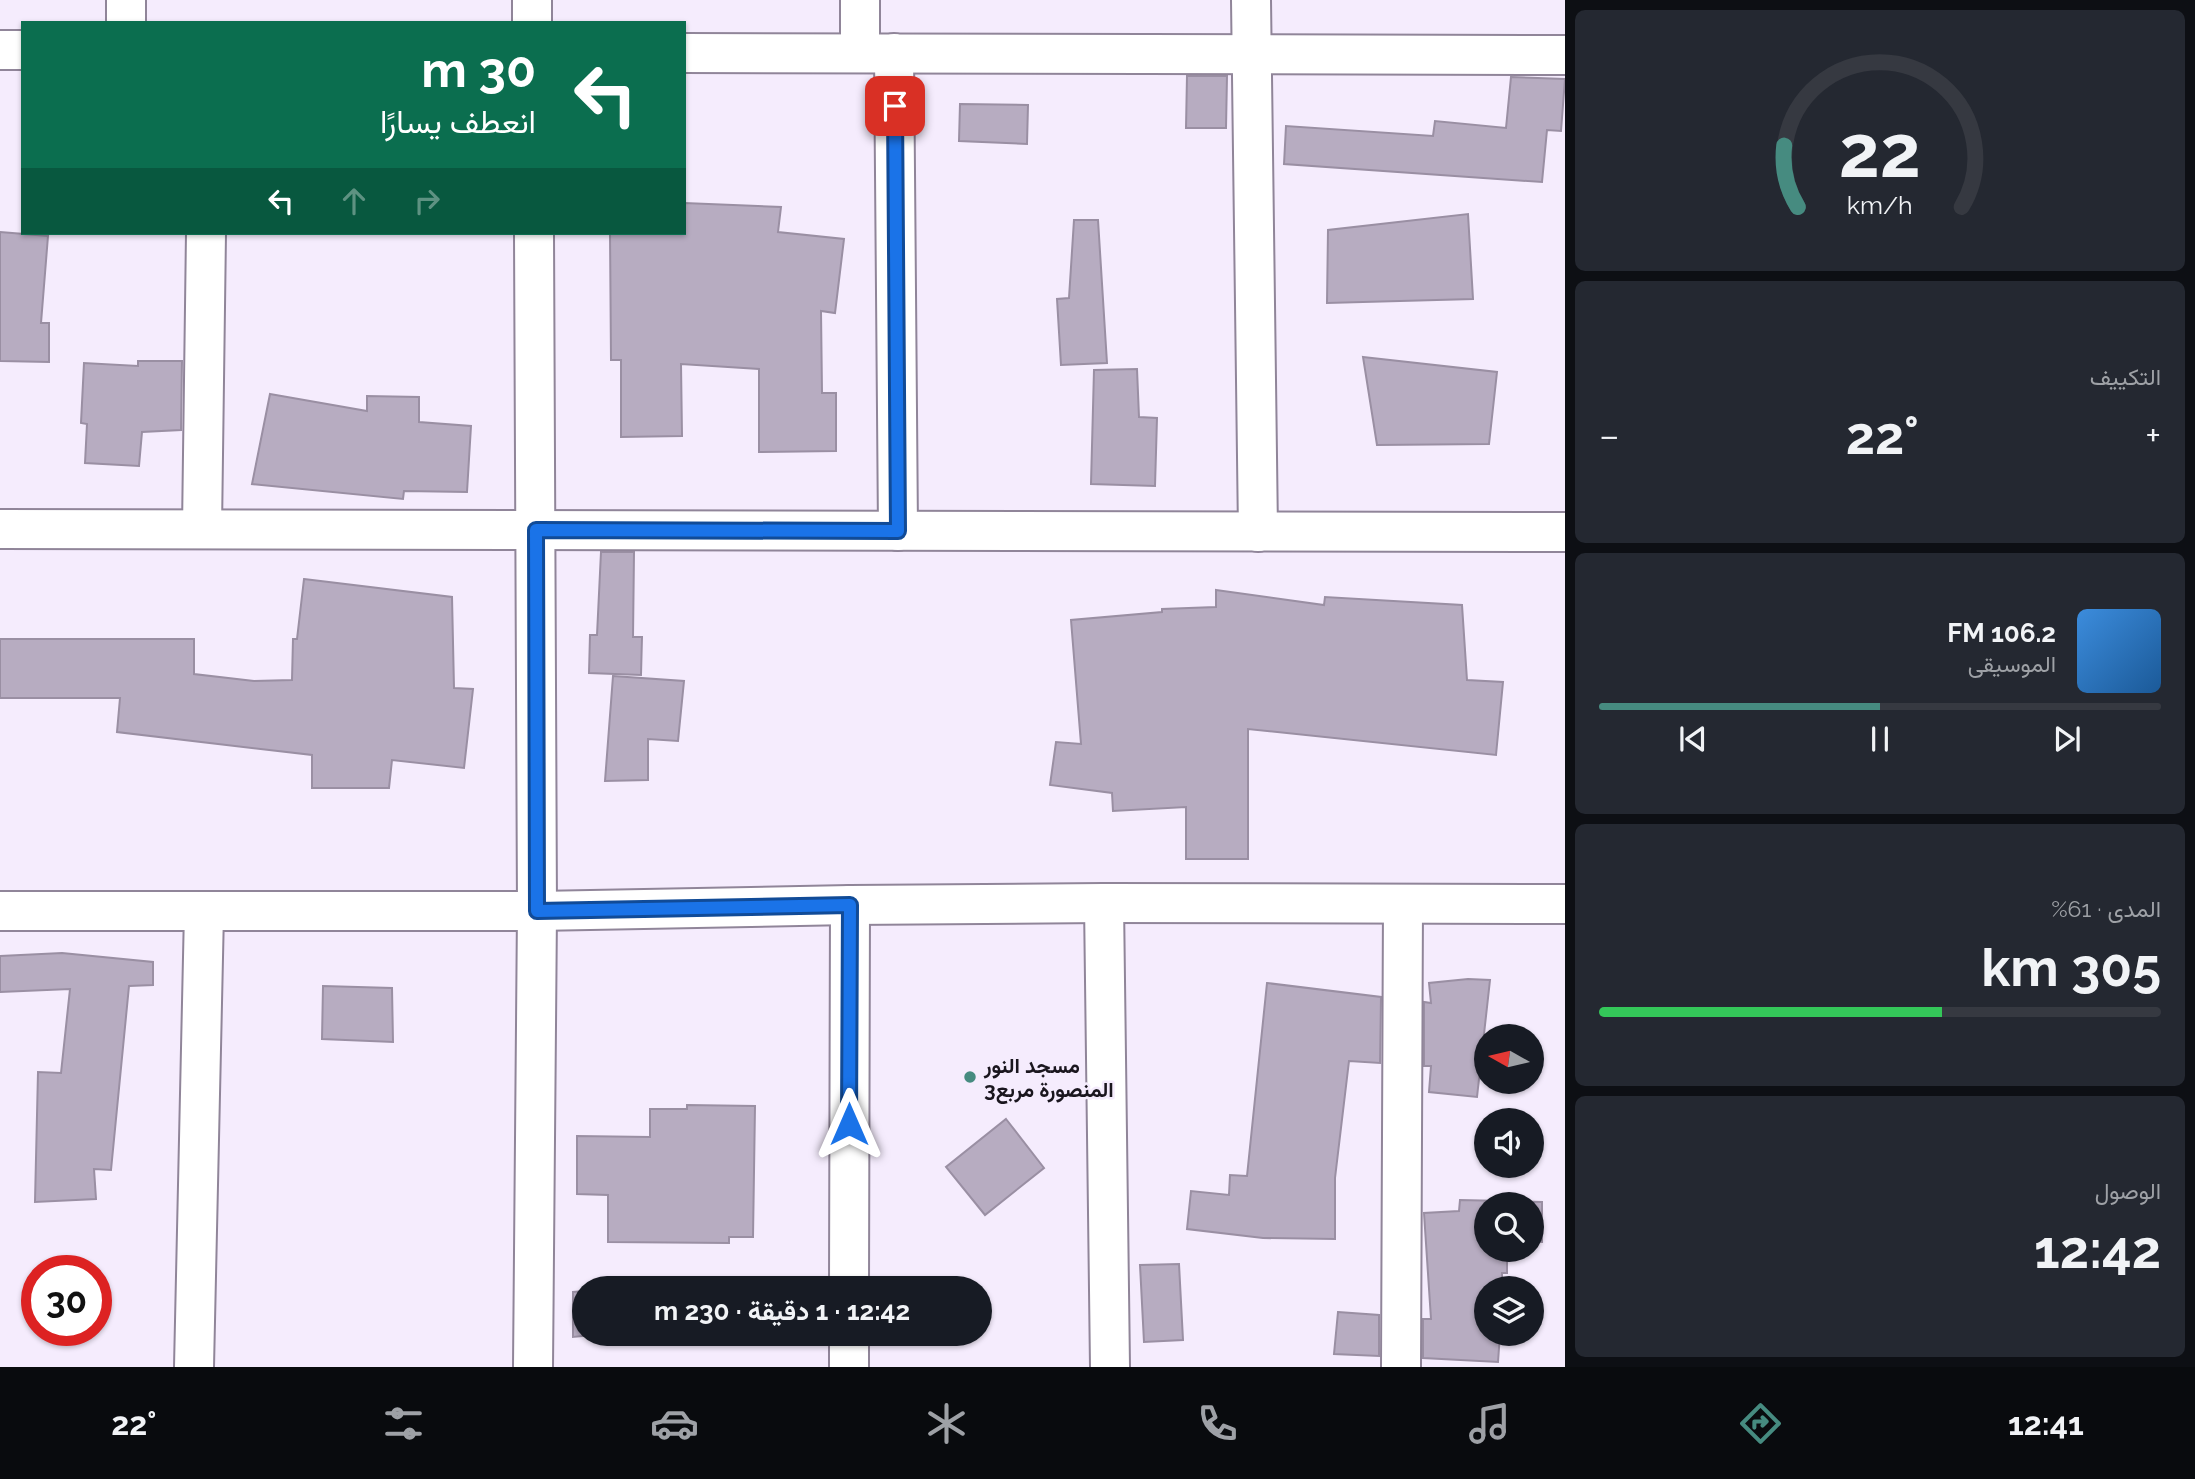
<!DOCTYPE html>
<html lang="ar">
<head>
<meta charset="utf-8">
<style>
	:root { --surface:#171b24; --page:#242831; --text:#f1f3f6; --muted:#9ea1a6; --line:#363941; --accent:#468b80 }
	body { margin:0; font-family:Raleway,Vazirmatn,sans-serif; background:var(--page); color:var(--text); direction:rtl; height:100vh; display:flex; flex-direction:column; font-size:26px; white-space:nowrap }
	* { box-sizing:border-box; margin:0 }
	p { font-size:23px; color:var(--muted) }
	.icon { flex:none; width:38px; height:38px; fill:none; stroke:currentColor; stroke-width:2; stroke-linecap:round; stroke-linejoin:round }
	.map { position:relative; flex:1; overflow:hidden; direction:ltr }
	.panel { display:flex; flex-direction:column; gap:10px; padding:10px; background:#0d0f14; width:630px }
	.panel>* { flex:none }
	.guide { position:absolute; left:21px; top:21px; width:665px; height:214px; border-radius:0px; box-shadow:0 2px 5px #0004; direction:rtl; background:#0b6e4f; color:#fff; overflow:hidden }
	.needle { width:46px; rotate:278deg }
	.fabs { position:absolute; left:1474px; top:1024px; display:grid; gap:14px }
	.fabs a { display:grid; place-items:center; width:70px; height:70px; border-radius:50%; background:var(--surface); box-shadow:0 2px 5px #0004; font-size:35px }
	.speed { position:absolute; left:21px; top:1255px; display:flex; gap:14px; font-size:35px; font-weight:700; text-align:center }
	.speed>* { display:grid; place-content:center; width:91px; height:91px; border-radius:50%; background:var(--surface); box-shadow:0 2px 5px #0004; line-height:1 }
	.speed .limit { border:10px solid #d22; background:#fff; color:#111 }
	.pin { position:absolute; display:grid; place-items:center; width:60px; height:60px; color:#fff; margin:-30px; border-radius:14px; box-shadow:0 4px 10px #0006 }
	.me { position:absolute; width:77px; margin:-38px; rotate:0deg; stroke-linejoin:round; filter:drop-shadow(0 0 5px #0008) }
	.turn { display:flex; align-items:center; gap:24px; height:147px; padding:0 35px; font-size:32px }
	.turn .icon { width:91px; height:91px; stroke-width:2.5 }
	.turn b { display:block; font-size:49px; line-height:60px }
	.lanes { display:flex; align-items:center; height:66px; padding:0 35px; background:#0003; justify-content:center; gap:35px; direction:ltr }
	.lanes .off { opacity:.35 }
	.big { font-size:52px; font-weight:700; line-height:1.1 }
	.panel .card { flex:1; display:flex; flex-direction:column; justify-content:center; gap:10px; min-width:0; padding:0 24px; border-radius:10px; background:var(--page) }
	.panel .dial { align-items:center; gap:0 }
	.dial svg { height:182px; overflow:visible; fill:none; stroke:var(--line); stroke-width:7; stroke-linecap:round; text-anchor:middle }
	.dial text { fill:var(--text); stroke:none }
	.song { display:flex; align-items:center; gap:21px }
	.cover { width:84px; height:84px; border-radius:10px; background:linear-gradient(135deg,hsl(210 70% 55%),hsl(210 70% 35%)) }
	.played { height:7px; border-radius:4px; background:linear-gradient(90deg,var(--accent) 50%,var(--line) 50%) }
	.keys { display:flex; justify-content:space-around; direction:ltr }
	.heat { display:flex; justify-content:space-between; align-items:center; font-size:38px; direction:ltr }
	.charge { height:10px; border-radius:5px; background:linear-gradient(90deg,#34c759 61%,var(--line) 0) }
	.trip { position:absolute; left:572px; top:1276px; width:420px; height:70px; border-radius:35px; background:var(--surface); box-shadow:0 2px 5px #0004; font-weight:700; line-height:70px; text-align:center; direction:rtl }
	.dock { display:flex; height:112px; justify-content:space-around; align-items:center; background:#090b0e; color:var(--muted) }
	.dock .icon { width:49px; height:49px }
	.dock .selected { color:var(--accent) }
	.dock b { font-size:32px; color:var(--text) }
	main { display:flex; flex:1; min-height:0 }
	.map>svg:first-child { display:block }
	.building { fill:#b7acc1; stroke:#9a8fa3; stroke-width:2 }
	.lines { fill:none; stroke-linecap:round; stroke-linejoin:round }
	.minor-casing { stroke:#908599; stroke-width:42 }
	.minor { stroke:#fff; stroke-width:38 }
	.route-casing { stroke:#114b97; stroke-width:18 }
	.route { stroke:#1a73e8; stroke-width:12 }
	.poi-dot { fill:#468b80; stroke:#f5ecfd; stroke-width:2.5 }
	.labels { text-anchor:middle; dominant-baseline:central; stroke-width:5; stroke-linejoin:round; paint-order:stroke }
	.poi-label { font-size:21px; font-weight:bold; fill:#1a161e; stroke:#f5ecfd; text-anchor:start }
</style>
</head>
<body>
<main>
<section class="panel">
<div class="card dial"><svg viewBox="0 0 100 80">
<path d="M14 69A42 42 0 1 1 86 69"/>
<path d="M14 69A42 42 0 0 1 8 42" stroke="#468b80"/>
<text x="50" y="56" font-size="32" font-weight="700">22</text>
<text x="50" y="72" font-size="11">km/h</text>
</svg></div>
<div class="card"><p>التكييف</p>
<div class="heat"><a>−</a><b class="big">22°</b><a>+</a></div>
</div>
<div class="card">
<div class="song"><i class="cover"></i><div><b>106.2 FM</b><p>الموسيقى</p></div></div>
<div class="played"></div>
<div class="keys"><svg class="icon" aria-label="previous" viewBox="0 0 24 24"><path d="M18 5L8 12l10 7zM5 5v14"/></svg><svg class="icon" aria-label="pause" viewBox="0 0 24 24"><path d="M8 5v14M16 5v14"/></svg><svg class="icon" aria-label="next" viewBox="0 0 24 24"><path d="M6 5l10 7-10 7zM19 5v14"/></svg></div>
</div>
<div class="card"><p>المدى · 61%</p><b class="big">305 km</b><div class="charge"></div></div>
<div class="card"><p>الوصول</p><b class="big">12:42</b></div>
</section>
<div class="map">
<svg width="1565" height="1367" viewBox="0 0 1565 1367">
	<rect width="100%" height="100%" fill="#f5ecfd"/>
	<!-- building -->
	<g class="building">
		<path d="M 1187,76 L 1227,76 L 1226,128 L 1186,128 Z"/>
		<path d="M 1511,77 L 1565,79 L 1561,131 L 1547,130 L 1542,182 L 1284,164 L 1286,126 L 1433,136 L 1435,121 L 1506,128 Z"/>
		<path d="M 960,104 L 1028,105 L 1027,144 L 959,141 Z"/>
		<path d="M 684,203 L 781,207 L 778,232 L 844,239 L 835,313 L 821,311 L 822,393 L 836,393 L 836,451 L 759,452 L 759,369 L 681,364 L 682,436 L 621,437 L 621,360 L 611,360 L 610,233 L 684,233 Z"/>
		<path d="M 1468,214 L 1473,299 L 1327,303 L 1328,230 Z"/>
		<path d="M 1074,220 L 1098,220 L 1107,363 L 1061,365 L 1057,299 L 1069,298 Z"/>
		<path d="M 0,232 L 48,236 L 41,323 L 49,323 L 49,362 L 0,361 Z"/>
		<path d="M 1363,357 L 1497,372 L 1489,444 L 1377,445 Z"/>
		<path d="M 138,361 L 182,361 L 181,430 L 142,432 L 139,466 L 85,463 L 87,424 L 81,423 L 84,363 L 138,366 Z"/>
		<path d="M 1137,369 L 1139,417 L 1157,418 L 1155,486 L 1091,484 L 1094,370 Z"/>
		<path d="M 270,394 L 367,411 L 367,396 L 419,397 L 419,422 L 471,426 L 467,492 L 404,491 L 403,499 L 252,484 Z"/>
		<path d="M 601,552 L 634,552 L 633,637 L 642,637 L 641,675 L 589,673 L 590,635 L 597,635 Z"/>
		<path d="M 304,579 L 452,597 L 454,688 L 473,689 L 464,768 L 392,760 L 389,788 L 312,788 L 312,755 L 117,732 L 120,698 L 0,698 L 0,639 L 194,639 L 194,674 L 254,681 L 292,680 L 293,639 L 297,639 Z"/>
		<path d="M 1216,590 L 1324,605 L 1325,597 L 1462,605 L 1467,680 L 1503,682 L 1496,755 L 1248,729 L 1248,859 L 1186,859 L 1186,807 L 1113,811 L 1112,793 L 1050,785 L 1056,742 L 1081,744 L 1071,620 L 1162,612 L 1162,609 L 1216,607 Z"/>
		<path d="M 613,676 L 684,681 L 678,741 L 648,739 L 648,780 L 605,781 Z"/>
		<path d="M 62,953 L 153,962 L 153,985 L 129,986 L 111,1170 L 94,1169 L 96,1199 L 35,1202 L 38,1072 L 61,1073 L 70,989 L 0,992 L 0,956 Z"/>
		<path d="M 1468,979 L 1490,980 L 1477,1097 L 1429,1092 L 1431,1066 L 1424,1066 L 1424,1002 L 1431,1003 L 1429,983 Z"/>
		<path d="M 1267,983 L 1381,997 L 1380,1063 L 1349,1061 L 1335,1178 L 1335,1239 L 1263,1238 L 1187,1229 L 1191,1191 L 1229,1195 L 1230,1175 L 1247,1176 Z"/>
		<path d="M 323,986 L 392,988 L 393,1042 L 322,1039 Z"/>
		<path d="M 687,1105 L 755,1106 L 753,1237 L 729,1237 L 729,1243 L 608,1242 L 608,1195 L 577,1194 L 577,1136 L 650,1137 L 650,1109 L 687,1109 Z"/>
		<path d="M 1006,1119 L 1044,1168 L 985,1215 L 946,1167 Z"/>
		<path d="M 1460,1200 L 1542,1202 L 1542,1242 L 1531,1241 L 1531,1204 L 1486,1204 L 1486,1250 L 1507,1250 L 1507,1273 L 1502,1273 L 1502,1288 L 1486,1288 L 1486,1334 L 1500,1334 L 1498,1362 L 1423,1358 L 1423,1319 L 1431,1319 L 1424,1213 L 1459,1211 Z"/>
		<path d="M 1179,1264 L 1183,1340 L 1144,1342 L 1140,1265 Z"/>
		<path d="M 584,1291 L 584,1334 L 604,1334 L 573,1337 L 573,1292 Z"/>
		<path d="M 1338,1312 L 1379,1315 L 1379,1356 L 1334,1354 Z"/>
	</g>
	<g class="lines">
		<defs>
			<g id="minor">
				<path d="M 126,0 L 126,23"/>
				<path d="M 532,0 L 532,23"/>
				<path d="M 860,0 L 860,53"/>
				<path d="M 1251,0 L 1258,532"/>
				<path d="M 0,50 L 23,50"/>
				<path d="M 684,53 L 1565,55"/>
				<path d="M 894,53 L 898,531"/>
				<path d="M 0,529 L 1565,532"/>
				<path d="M 202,529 L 206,233"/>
				<path d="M 1104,903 L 1110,1367"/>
				<path d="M 0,911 L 537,911 L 850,905 L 1104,903 L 1565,904"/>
				<path d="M 849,1288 L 850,905"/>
				<path d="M 194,1367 L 204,912"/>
				<path d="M 533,1367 L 537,911 L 534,233"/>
				<path d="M 849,1367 L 849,1334"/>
				<path d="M 1401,1367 L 1403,905"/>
			</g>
		</defs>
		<!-- minor casing -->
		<use href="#minor" class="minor-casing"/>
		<!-- minor -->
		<use href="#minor" class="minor"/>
	</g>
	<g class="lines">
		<defs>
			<path id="route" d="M 849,1124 L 850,905 L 537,911 L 536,530 L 898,531 L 895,106"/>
		</defs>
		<!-- route casing -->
		<use href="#route" class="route-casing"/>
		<!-- route -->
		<use href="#route" class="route"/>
	</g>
	<!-- markers -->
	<circle class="poi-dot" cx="970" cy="1077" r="7"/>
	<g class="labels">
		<!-- poi labels -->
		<g class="poi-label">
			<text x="984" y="1065">مسجد النور<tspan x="984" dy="24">المنصورة مربع3</tspan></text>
		</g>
	</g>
</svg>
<div class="fabs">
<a><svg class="needle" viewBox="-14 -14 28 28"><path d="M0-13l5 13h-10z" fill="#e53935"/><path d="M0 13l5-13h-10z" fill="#9ea1a6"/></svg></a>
<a><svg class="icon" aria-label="sound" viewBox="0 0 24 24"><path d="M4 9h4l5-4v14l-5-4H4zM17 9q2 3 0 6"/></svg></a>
<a><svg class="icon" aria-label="search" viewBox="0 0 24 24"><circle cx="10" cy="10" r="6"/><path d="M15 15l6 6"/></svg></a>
<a><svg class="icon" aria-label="layers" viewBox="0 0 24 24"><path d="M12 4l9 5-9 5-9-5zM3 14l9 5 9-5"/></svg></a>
</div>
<div class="speed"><div class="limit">30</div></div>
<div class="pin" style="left:895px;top:106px;background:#d93025"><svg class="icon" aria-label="arrive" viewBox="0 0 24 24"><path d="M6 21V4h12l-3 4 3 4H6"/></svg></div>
<svg class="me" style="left:849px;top:1124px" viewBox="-20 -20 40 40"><path d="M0-17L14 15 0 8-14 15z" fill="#1a73e8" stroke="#fff" stroke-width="4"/></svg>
<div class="trip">12:42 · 1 دقيقة · 230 m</div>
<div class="guide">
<div class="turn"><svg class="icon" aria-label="left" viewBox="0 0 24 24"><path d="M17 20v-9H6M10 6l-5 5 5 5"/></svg><div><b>30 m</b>انعطف يسارًا</div></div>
<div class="lanes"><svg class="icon" aria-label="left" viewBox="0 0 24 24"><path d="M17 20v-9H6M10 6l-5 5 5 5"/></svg><svg class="icon off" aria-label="ahead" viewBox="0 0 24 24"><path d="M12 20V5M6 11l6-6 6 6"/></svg><svg class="icon off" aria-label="right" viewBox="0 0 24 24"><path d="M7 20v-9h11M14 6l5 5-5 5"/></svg></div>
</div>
</div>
</main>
<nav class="dock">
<b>12:41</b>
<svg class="icon selected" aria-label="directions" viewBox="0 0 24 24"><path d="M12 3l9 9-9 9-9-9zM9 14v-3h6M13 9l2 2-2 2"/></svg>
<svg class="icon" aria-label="music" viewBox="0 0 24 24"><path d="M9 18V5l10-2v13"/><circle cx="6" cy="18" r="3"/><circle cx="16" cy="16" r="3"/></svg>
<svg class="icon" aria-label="phone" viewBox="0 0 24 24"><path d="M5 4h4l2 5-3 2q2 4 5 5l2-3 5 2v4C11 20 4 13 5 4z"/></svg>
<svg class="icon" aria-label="climate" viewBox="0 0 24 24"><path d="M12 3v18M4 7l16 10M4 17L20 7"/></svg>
<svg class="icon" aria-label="car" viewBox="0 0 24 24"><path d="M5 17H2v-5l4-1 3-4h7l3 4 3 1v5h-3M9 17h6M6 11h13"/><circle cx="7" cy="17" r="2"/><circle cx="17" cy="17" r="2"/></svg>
<svg class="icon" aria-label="filters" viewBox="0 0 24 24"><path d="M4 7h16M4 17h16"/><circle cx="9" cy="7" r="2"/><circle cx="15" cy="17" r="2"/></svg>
<b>22°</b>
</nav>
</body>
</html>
